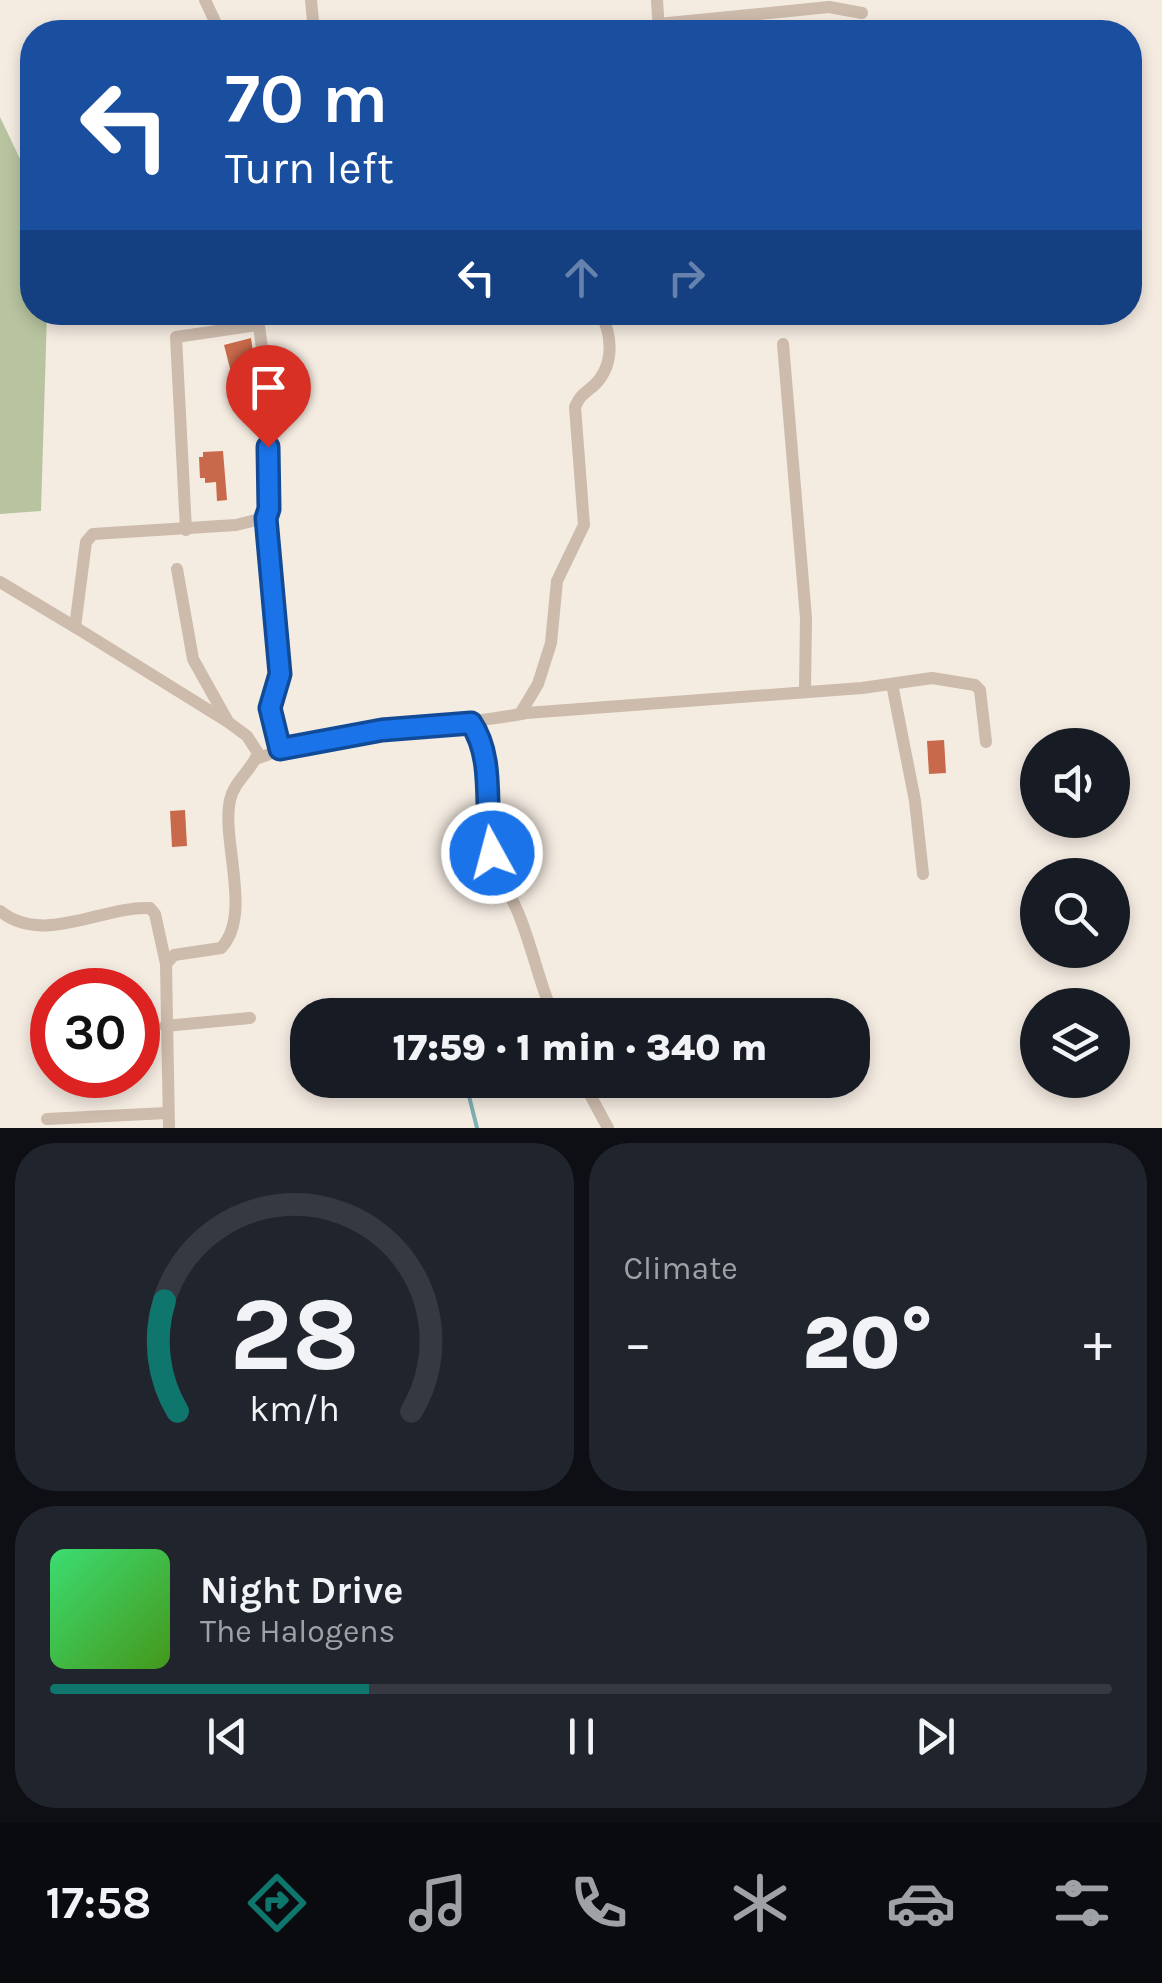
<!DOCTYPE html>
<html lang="en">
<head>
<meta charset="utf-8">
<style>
	:root { --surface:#171b24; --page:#20242c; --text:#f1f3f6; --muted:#9ea1a6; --line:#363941; --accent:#0f766e }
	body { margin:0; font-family:Karla,sans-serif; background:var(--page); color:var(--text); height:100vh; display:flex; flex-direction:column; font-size:38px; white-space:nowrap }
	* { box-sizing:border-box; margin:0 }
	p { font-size:32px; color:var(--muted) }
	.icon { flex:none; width:55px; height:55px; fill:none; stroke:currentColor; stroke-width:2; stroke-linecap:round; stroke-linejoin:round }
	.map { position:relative; height:1128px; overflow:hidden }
	.side { display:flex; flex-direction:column; gap:15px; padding:15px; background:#0d0f14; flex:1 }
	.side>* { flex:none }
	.hud { position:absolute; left:20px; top:20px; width:1122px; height:305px; border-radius:40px; box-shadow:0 5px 15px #0003; background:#1a4fa0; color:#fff; overflow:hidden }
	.fabs { position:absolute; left:1020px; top:728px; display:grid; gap:20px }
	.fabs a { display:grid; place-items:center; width:110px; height:110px; border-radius:50%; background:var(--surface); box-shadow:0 5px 15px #0003; font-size:50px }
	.speed { position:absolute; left:30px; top:968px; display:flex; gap:20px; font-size:50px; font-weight:700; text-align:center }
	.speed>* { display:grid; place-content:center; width:130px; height:130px; border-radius:50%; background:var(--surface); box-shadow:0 5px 15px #0003; line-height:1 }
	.speed .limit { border:15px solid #d22; background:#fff; color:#111 }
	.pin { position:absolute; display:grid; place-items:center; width:85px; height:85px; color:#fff; margin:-102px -42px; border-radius:50% 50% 50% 0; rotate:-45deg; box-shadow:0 0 10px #0007 }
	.pin .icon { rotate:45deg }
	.me { position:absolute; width:110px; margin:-55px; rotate:353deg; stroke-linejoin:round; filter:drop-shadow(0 0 8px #0008) }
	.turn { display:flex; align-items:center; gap:35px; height:210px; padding:0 40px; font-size:45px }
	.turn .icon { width:130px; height:130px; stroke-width:2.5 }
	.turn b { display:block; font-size:70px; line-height:85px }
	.lanes { display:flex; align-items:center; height:95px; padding:0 40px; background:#0003; justify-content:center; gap:50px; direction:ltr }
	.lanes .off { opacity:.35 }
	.big { font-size:75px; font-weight:800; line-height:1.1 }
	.side .tile { flex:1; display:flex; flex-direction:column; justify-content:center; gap:15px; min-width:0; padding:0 35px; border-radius:40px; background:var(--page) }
	.side .dial { align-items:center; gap:0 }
	.dial svg { height:260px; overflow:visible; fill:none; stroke:var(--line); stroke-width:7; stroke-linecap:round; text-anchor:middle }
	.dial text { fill:var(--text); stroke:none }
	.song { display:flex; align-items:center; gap:30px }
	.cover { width:120px; height:120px; border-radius:15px; background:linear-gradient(135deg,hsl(140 70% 55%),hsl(100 70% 35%)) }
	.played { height:10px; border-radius:5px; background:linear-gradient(90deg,var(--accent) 30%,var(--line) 30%) }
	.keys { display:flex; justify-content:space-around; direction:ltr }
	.heat { display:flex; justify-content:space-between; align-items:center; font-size:55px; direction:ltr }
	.side .tiles { flex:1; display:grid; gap:15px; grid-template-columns:1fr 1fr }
	.tile:last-child { grid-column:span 2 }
	.trip { position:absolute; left:290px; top:998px; width:580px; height:100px; border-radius:40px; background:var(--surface); box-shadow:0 5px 15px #0003; font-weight:800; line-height:100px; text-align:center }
	.tabs { display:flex; height:160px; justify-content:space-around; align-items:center; background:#090b0e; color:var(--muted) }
	.tabs .icon { width:70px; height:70px }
	.tabs .current { color:var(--accent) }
	.tabs b { font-size:45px; color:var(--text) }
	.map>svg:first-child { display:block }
	.green { fill:#b8c4a0 }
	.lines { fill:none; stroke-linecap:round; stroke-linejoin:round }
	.stream { stroke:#7fb0b2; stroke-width:4 }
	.building { fill:#c8694b }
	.minor { stroke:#cdbbac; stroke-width:12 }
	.route-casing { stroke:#114b97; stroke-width:25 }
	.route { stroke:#1a73e8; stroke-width:18 }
</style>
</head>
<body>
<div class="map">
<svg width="1162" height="1128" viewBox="0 0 1162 1128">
	<rect width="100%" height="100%" fill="#f4ebe1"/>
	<!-- green -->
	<path class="green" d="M 0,117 L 32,184 L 32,312 L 47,313 L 41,511 L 0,514 Z"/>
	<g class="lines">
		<!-- stream -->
		<g class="stream">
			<path d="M 446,1001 L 449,1015"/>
			<path d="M 465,1080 L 477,1128"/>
		</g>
	</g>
	<!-- building -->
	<g class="building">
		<path d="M 251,338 L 256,374 L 232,376 L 224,345 Z"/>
		<path d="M 223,451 L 227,500 L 217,501 L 216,482 L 205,483 L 205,478 L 200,478 L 199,457 L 203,457 L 203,452 Z"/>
		<path d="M 944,740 L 946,773 L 929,774 L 927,741 Z"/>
		<path d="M 185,810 L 187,846 L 172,847 L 170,811 Z"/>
	</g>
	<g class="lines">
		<!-- minor -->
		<g class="minor">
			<path d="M 205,0 L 220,32"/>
			<path d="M 311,0 L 314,32"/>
			<path d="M 657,0 L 659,32"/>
			<path d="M 655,32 L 658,24 L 829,7 L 862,13"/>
			<path d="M 783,344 L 806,618 L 805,690"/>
			<path d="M 266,518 L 280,674 L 270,708 L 280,749"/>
			<path d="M 186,530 L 176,337 L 258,325"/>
			<path d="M 177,569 L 193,659 L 227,720"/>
			<path d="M 0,582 L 75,627"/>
			<path d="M 892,684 L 915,801 L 923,874"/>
			<path d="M 520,714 L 538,684 L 551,643 L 557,581 L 584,525 L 575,407 C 580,396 582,395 591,388 C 614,369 614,338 600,312"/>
			<path d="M 471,723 C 496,760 482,808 491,850 C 499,882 512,894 521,920 C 533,951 540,984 553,1015"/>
			<path d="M 256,759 C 342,724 436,731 526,713 L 862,688 L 932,678 L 975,685 L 980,690 L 986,742"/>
			<path d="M 0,911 C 43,946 101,906 150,908 L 155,914 L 166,964"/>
			<path d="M 165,1026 L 250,1018"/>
			<path d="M 582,1080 L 608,1128"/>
			<path d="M 47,1119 L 167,1113"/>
			<path d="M 169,1128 L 166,964 L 174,955 L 221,948 C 253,915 221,841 230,800 C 234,781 252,770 258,753 L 247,736 L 228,722 L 75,627 L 86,542 L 93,534 L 236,525 L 268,517 L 265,430 L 270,405 L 257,312"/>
		</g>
	</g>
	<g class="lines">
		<defs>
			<path id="route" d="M 268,447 L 269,509 L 266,518 L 280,674 L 270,708 L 280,749 L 382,730 L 471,723 C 496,760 483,811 492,853"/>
		</defs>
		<!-- route casing -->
		<use href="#route" class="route-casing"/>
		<!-- route -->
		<use href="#route" class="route"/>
	</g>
</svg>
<div class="fabs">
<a><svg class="icon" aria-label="sound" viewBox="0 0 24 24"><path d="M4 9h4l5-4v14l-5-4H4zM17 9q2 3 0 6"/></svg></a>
<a><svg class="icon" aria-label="search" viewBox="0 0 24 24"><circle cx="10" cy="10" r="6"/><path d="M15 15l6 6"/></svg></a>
<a><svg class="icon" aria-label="layers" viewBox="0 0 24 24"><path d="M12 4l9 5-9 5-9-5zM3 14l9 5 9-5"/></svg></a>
</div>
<div class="speed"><div class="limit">30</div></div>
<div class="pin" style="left:268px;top:447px;background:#d93025"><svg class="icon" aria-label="arrive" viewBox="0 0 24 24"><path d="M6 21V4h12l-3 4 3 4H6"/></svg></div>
<svg class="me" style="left:492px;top:853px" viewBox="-20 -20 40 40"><circle r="17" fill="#1a73e8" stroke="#fff" stroke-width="3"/><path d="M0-11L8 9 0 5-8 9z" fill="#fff"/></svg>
<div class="trip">17:59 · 1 min · 340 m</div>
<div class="hud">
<div class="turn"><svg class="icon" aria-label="left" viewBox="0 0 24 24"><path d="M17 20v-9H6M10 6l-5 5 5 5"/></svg><div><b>70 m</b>Turn left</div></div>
<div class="lanes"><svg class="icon" aria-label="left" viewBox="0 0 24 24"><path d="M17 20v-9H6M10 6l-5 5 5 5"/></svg><svg class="icon off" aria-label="ahead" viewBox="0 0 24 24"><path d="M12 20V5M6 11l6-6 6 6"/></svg><svg class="icon off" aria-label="right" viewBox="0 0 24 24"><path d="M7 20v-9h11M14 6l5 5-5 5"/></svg></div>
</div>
</div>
<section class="side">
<div class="tiles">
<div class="tile dial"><svg viewBox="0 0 100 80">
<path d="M14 69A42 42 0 1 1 86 69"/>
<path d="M14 69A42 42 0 0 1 10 35" stroke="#0f766e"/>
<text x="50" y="56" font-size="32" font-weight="700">28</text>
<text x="50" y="72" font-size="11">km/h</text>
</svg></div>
<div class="tile"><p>Climate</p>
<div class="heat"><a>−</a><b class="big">20°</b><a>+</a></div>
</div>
<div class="tile">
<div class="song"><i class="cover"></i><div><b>Night Drive</b><p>The Halogens</p></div></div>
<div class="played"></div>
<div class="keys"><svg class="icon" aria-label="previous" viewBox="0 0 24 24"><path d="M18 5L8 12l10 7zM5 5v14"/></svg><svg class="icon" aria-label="pause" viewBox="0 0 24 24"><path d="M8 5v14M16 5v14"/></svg><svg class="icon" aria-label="next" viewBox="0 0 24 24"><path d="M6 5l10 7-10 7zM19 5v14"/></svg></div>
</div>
</div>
</section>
<nav class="tabs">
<b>17:58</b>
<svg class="icon current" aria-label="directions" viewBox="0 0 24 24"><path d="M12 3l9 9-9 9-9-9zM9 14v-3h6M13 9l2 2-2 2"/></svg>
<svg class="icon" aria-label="music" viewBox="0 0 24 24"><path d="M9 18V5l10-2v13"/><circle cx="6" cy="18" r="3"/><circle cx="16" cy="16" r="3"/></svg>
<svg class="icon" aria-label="phone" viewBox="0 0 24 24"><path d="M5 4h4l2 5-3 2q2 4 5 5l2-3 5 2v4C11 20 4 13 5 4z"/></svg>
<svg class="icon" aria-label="climate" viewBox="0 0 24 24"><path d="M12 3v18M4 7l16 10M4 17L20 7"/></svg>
<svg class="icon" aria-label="car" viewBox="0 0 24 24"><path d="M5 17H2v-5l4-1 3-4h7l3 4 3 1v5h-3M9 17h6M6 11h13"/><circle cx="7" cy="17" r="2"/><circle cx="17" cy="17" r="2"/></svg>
<svg class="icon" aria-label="filters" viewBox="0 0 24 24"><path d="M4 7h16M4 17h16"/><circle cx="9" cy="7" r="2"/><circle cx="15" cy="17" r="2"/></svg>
</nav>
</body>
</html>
